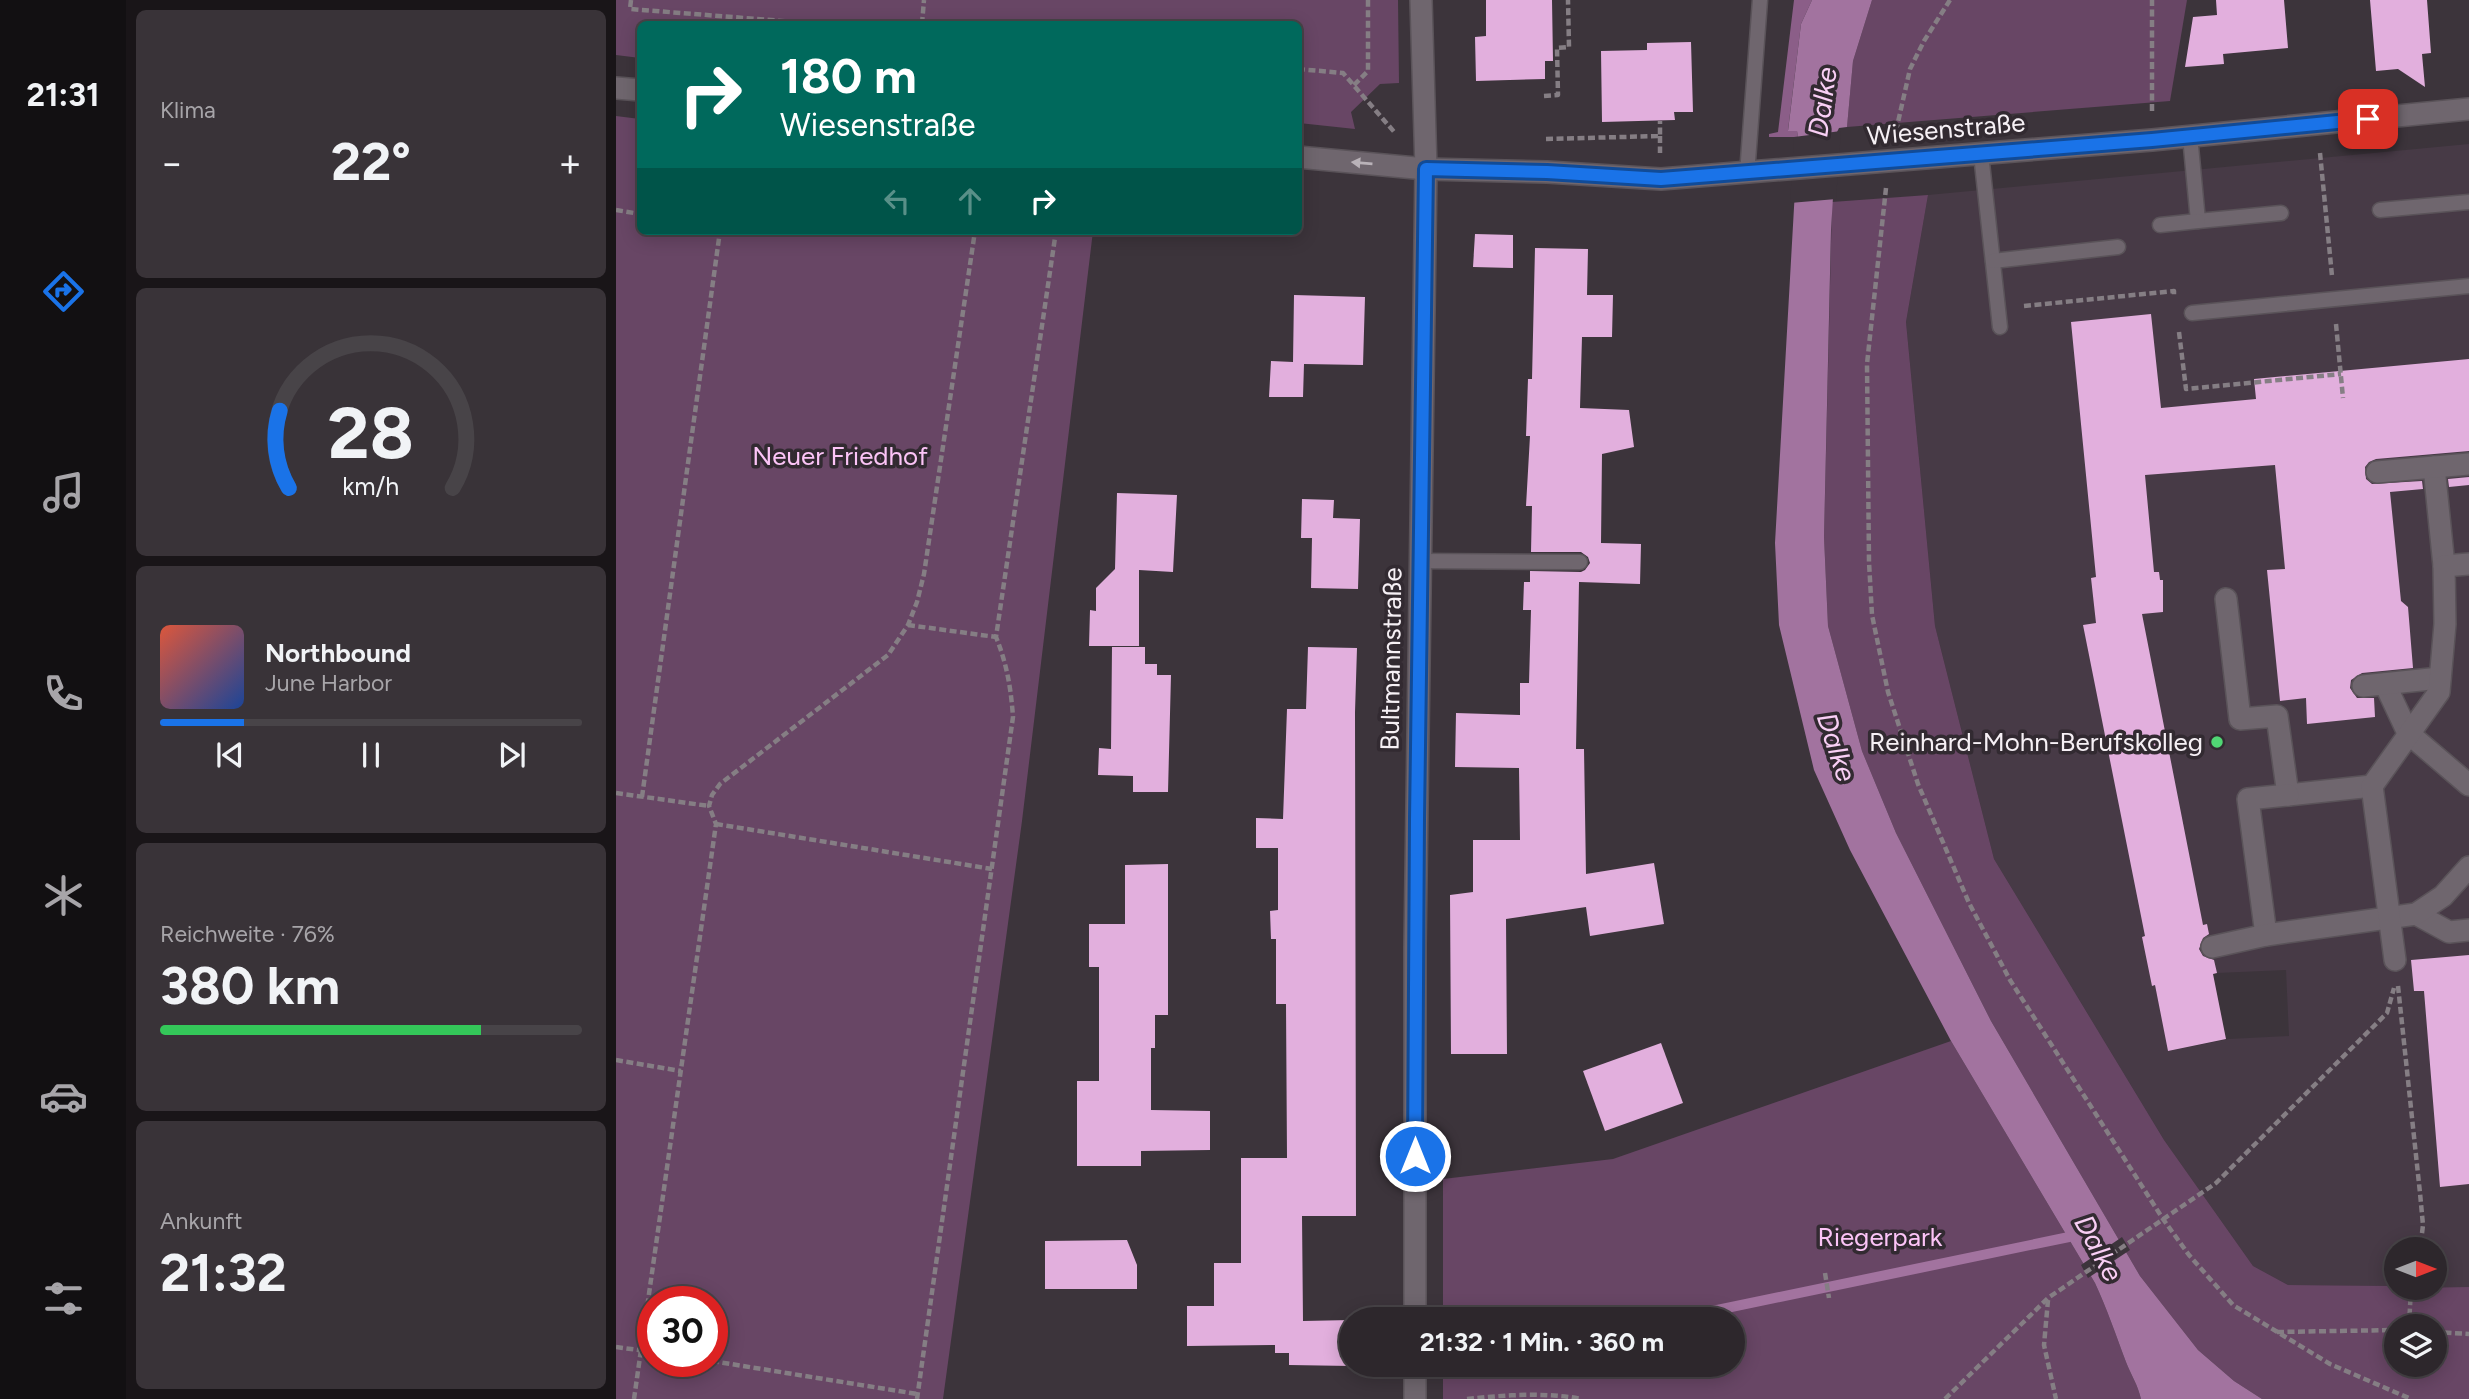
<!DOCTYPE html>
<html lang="de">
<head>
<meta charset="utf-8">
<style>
	:root { --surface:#2d272c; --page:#393338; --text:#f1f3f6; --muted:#a7a5a9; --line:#484448; --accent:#1a73e8 }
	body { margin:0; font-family:Figtree,sans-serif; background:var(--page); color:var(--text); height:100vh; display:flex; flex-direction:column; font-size:26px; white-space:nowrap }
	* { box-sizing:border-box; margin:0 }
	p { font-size:23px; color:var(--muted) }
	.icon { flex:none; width:38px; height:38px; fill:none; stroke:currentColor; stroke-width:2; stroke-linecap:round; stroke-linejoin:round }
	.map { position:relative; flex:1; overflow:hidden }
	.details { display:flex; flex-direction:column; gap:10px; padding:10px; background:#191518; width:490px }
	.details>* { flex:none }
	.hud { position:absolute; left:21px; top:21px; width:665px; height:214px; border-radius:10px; box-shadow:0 4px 18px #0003,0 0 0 2px var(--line); background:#00695c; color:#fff; overflow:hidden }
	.needle { width:46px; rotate:90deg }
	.tools { position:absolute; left:1768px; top:1237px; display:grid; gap:14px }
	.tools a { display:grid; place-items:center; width:63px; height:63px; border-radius:50%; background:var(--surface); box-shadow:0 4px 18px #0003,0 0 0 2px var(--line); font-size:35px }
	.speed { position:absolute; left:21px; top:1286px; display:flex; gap:14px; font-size:35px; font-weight:700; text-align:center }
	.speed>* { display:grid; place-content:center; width:91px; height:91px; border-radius:50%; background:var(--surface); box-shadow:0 4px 18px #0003,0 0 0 2px var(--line); line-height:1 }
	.speed .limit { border:10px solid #d22; background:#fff; color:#111 }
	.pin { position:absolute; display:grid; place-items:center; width:60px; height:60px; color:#fff; margin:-30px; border-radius:14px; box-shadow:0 4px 10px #0006 }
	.me { position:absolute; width:77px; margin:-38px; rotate:0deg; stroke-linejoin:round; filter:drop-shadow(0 0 5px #0008) }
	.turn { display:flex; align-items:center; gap:24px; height:147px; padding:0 28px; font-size:32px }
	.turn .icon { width:91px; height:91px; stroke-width:2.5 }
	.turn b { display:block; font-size:49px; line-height:60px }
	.lanes { display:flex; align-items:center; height:66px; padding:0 28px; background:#0003; justify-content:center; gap:35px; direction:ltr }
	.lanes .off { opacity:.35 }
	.big { font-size:52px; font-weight:700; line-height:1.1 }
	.details .widget { flex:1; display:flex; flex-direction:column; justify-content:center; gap:10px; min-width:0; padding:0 24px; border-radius:10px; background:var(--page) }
	.details .dial { align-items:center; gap:0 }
	.dial svg { height:182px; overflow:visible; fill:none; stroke:var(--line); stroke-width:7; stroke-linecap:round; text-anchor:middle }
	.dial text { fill:var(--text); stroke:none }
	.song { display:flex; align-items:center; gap:21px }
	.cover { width:84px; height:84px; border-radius:10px; background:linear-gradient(135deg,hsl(10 70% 55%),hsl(220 70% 35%)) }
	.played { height:7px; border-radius:4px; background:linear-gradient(90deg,var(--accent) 20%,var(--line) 20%) }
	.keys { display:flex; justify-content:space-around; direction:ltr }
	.heat { display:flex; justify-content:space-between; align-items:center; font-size:38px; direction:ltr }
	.charge { height:10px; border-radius:5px; background:linear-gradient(90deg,#34c759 76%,var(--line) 0) }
	.trip { position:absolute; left:723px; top:1307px; width:406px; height:70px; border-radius:35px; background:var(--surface); box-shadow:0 4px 18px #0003,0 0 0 2px var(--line); font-weight:700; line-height:70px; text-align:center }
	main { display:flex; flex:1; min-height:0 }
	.tab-bar { display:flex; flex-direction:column; width:126px; justify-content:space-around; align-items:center; background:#121012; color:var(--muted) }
	.tab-bar .icon { width:49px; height:49px }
	.tab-bar .current { color:var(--accent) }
	.tab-bar b { font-size:32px; color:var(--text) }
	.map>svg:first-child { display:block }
	.built { fill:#473a46; fill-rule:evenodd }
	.green { fill:#684665; fill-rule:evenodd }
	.forest { fill:#8b5e88 }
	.water { fill:#a2739f }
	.pier { fill:#3c343b }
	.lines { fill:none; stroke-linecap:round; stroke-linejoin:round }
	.stream { stroke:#a2739f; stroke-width:10 }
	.building { fill:#e2afdd }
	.service-casing { stroke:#5a5359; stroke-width:17 }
	.pedestrian-casing { stroke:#5a5359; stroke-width:24 }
	.minor-casing { stroke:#5a5359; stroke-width:24 }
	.path { stroke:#857e84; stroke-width:4.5; stroke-dasharray:7 3.5; stroke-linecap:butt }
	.service { stroke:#6f666e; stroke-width:14 }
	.pedestrian { stroke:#6f666e; stroke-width:21 }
	.minor { stroke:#6f666e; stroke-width:21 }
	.oneway { fill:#b9b2b8 }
	.route-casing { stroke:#114b97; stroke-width:18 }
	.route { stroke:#1a73e8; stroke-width:12 }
	.poi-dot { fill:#50d674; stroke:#322a31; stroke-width:2.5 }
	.labels { text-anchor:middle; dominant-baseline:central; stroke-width:7; stroke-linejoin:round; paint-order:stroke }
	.street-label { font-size:26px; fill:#f6f0f5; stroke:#322a31 }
	.park-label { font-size:26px; fill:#fcc4f7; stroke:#322a31 }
	.poi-label { font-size:26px; fill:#f6f0f5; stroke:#322a31; text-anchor:end }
	.water-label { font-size:28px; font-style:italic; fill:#f9cff5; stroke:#322a31 }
</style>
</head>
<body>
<main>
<nav class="tab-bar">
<b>21:31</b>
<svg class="icon current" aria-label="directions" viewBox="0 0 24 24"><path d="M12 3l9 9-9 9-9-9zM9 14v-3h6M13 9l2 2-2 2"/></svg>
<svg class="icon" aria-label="music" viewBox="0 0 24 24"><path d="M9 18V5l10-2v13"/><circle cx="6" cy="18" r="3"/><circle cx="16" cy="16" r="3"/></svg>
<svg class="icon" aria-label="phone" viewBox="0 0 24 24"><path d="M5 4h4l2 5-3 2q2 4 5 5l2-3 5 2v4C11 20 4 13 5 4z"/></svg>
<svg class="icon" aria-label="climate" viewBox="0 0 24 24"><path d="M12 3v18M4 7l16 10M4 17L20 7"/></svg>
<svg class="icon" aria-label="car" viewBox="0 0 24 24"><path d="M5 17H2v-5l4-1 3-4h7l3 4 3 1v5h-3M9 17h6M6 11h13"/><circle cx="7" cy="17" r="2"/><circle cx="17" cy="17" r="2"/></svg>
<svg class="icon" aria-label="filters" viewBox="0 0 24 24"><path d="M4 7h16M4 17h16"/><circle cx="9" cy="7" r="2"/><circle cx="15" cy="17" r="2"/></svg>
</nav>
<section class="details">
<div class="widget"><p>Klima</p>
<div class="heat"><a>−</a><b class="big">22°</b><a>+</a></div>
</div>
<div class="widget dial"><svg viewBox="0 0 100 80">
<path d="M14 69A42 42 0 1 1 86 69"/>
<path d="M14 69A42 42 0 0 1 10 35" stroke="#1a73e8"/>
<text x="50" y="56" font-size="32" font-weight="700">28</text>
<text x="50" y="72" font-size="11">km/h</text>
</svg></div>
<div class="widget">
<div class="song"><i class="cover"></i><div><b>Northbound</b><p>June Harbor</p></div></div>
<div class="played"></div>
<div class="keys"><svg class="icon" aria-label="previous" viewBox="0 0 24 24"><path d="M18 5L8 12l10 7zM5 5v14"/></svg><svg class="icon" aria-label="pause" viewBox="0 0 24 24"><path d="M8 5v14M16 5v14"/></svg><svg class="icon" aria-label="next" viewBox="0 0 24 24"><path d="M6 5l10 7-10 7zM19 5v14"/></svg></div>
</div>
<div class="widget"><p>Reichweite · 76%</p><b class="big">380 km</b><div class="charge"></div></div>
<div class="widget"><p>Ankunft</p><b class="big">21:32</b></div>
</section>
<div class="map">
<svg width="1853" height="1399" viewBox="0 0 1853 1399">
	<rect width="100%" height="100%" fill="#3c343b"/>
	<!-- built -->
	<path class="built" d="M 1853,144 L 1853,1287 L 1818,1287 L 1818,1250 L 1780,1250 L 1780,1286 L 1672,1285 L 1637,1266 L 1548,1140 L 1378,859 L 1319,626 L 1290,322 L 1312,195 ZM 1670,970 L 1673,1036 L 1613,1039 L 1552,1051 L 1539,985 L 1601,973 Z"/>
	<!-- green -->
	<g class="green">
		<path d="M 0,0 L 782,0 L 783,83 L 764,84 L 735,112 L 739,129 L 683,123 L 682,24 L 24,24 L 24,58 L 0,55 Z"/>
		<path d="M 1256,0 L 1571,0 L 1554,101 L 1231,127 L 1237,61 Z"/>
		<path d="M 0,116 L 24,119 L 24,231 L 477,231 L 406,821 L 327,1399 L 0,1399 ZM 37,1302 L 96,1302 L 96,1362 L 37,1362 Z"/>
		<path d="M 1312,195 L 1290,322 L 1319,626 L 1378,859 L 1548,1140 L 1637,1266 L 1672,1285 L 1780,1286 L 1780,1288 L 1853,1287 L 1853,1399 L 1646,1399 L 1618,1381 L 1582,1350 L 1524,1276 L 1375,1021 L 1280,833 L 1246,751 L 1212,626 L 1208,537 L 1216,202 ZM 1780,1326 L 1818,1326 L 1818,1365 L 1780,1365 Z"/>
		<path d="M 1335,1041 L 1479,1283 C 1491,1309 1500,1335 1510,1362 C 1515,1375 1522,1385 1525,1399 L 827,1399 L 827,1365 L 1116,1365 L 1116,1320 L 827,1319 L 827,1179 L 997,1159 Z"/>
	</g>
	<!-- forest -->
	<path class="forest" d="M 1178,0 L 1196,0 L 1185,24 L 1172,130 L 1181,131 L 1182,137 L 1153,137 L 1153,134 L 1162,132 Z"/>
	<!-- water -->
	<path class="water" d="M 1196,0 L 1256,0 L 1237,61 L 1231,127 L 1223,128 L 1221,132 L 1215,230 L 1208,537 L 1212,626 L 1246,751 L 1280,833 L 1375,1021 L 1524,1276 L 1582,1350 L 1618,1381 L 1646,1399 L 1525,1399 C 1522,1385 1515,1375 1510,1362 C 1500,1335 1491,1309 1479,1283 L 1335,1041 L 1234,850 L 1198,770 L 1163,625 L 1159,543 L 1182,137 L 1181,131 L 1172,131 L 1185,24 Z"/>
	<!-- pier -->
	<g class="pier">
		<path d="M 1225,131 L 1220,199 L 1174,203 L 1178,137 Z"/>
		<path d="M 1506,1237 L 1514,1250 L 1472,1278 L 1465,1265 Z"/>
	</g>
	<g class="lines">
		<!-- stream -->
		<path class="stream" d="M 1053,1320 L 1453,1237 L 1464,1231"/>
	</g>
	<!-- building -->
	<g class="building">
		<path d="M 870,0 L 936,0 L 937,61 L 929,61 L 929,79 L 860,81 L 859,37 L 870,36 Z"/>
		<path d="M 1600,0 L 1668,0 L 1672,48 L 1607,54 L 1608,64 L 1569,67 L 1577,17 L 1601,15 Z"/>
		<path d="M 1754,0 L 1811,0 L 1815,53 L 1806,54 L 1809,87 L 1782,69 L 1760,71 Z"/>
		<path d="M 1075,42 L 1077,112 L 1058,112 L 1059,120 L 986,122 L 985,51 L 1031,50 L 1031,43 Z"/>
		<path d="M 859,234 L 897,235 L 897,268 L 857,267 Z"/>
		<path d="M 919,248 L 972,249 L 971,295 L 997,295 L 996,337 L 966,337 L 964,408 L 1013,410 L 1018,447 L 986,454 L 985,543 L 1025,544 L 1024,584 L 963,582 L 960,749 L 968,749 L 970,874 L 1038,863 L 1048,924 L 974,936 L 970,907 L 890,919 L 891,1054 L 835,1054 L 834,895 L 857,892 L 857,840 L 904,840 L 903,768 L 839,767 L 840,713 L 904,715 L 904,683 L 913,683 L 915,610 L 907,610 L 908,582 L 914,582 L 914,571 L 965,572 L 969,570 L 974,563 L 972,557 L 965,552 L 915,552 L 916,506 L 910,506 L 914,436 L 910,436 L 912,379 L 916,379 Z"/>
		<path d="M 678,295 L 749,297 L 747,365 L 688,364 L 687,397 L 653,397 L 655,361 L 677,362 Z"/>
		<path d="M 1535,314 L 1545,408 L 1640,399 L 1638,379 L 1853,359 L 1853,451 L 1760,459 L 1753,462 L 1749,467 L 1750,479 L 1756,484 L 1806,481 L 1807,489 L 1774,492 L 1785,601 L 1792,607 L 1797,668 L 1746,673 L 1735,680 L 1734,688 L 1741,698 L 1758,698 L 1759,717 L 1691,724 L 1690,698 L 1664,701 L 1651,570 L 1669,569 L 1659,465 L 1529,475 L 1538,572 L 1543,572 L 1544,580 L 1547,580 L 1547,612 L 1526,614 L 1587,925 L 1591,924 L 1593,934 L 1587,938 L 1583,949 L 1587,956 L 1598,960 L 1601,973 L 1597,974 L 1610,1039 L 1552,1051 L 1539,985 L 1536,986 L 1526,937 L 1529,936 L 1467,625 L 1480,623 L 1475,578 L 1480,577 L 1455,322 Z"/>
		<path d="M 1853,477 L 1853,485 L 1833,487 L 1832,479 Z"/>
		<path d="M 501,493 L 561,495 L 557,572 L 523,570 L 523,646 L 473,646 L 474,610 L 480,611 L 480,588 L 499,569 Z"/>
		<path d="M 686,499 L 718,500 L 717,518 L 744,519 L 742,589 L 695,588 L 696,538 L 685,538 Z"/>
		<path d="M 496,647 L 529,647 L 529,664 L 541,664 L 541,675 L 555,675 L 552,792 L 517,792 L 517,776 L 482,775 L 483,748 L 495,749 Z"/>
		<path d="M 692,647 L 741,648 L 739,712 L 740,1216 L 686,1216 L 687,1321 L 735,1320 L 735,1366 L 673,1365 L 673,1353 L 659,1353 L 659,1345 L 571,1346 L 571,1306 L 598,1306 L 598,1263 L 625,1263 L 625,1158 L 671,1158 L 670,1004 L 660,1004 L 660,939 L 655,939 L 654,911 L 662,910 L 662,848 L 640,848 L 640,818 L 667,819 L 671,709 L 690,709 Z"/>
		<path d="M 552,864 L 552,1015 L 539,1015 L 539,1048 L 535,1048 L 535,1110 L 594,1111 L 594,1150 L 525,1151 L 525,1166 L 461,1166 L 461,1081 L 483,1081 L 483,967 L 473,967 L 473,924 L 509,924 L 509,865 Z"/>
		<path d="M 1853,955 L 1853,1184 L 1824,1187 L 1808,991 L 1798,991 L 1795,960 Z"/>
		<path d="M 1045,1043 L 1067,1103 L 989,1131 L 967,1071 Z"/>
		<path d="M 511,1240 L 521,1265 L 521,1289 L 429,1289 L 429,1241 Z"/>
	</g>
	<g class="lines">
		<defs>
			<g id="service">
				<path d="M 1574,136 L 1582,221 L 1665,213"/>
				<path d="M 1365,154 L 1384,327"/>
				<path d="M 1131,174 L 1144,0"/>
				<path d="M 1764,210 L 1853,202"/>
				<path d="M 1544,225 L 1582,221"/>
				<path d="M 1377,261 L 1502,247"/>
				<path d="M 1576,313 L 1853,286"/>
				<path d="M 805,561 L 964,562"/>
			</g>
			<g id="pedestrian">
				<path d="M 1818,467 L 1828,566"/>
				<path d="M 1761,472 L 1853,464"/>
				<path d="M 1610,599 L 1624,719 L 1661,716 L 1672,795 L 1756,786"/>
				<path d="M 1769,684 L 1792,733 L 1853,785"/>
				<path d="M 1747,686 L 1824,678"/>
				<path d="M 1800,914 L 1833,932 L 1853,930"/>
				<path d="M 1650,935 L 1632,799 L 1672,795"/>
				<path d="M 1596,947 L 1650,935 L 1800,914 L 1827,896 L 1853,867"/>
				<path d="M 1779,960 L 1756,786 L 1823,692 L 1829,624 L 1828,566 L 1853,564"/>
			</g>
			<g id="minor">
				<path d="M 0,88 L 24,90"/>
				<path d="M 682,157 L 810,169 L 931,172 L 1045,179 L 1536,140 L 1853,109"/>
				<path d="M 799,1320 L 799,947 L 810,169 L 805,0"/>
				<path d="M 799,1365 L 799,1399"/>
			</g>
		</defs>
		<!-- service casing -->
		<use href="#service" class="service-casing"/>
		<!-- pedestrian casing -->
		<use href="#pedestrian" class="pedestrian-casing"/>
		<!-- minor casing -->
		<use href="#minor" class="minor-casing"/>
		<!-- path -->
		<g class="path">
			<path d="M 15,0 L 14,9 L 205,24"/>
			<path d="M 306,24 L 308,0"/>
			<path d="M 682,69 L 727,73 L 780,134"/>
			<path d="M 738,85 L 752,71 L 752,0"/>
			<path d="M 928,96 L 942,95 L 941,48 L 953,47 L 952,0"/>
			<path d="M 1536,111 L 1536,0"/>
			<path d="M 1280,131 L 1294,69 L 1308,41 L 1334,0"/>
			<path d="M 1044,136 L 1044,153"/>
			<path d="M 930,139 L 1044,136 L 1044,121"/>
			<path d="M 1704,153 L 1716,276"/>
			<path d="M 1270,188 L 1251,364 L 1253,562 L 1256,615 L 1272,692 L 1302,784 L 1353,903 L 1394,980 L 1547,1219 L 1573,1255 L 1617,1305 L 1714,1364 L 1795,1399"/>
			<path d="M 0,210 L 24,214"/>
			<path d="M 1408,306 L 1558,291 L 1558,296"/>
			<path d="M 1720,324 L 1727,398"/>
			<path d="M 1563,332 L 1570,389 L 1725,374"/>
			<path d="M 292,625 L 380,637"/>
			<path d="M 0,793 L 93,806"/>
			<path d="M 26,797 L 104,231"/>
			<path d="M 100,824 L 376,869"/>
			<path d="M 1782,986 L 1804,1193 L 1807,1225 L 1804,1250"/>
			<path d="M 0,1060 L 65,1071"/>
			<path d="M 1209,1273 L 1213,1298"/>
			<path d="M 1432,1300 L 1428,1345 L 1440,1399"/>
			<path d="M 1793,1326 L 1795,1288"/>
			<path d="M 1661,1332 L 1780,1330"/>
			<path d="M 1818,1332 L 1853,1334"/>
			<path d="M 0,1347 L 37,1352"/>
			<path d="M 96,1361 L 301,1394"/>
			<path d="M 18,1399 L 100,824 L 93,806 L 96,795 L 104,784 L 272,655 L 292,625 L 301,602 L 308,574 L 359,231"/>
			<path d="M 301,1399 L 397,717 C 395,689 391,664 380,637 L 440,231"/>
			<path d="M 851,1399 C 889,1395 928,1392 966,1399"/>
			<path d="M 1329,1399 L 1432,1298 L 1600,1183 L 1771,1013 L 1778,988"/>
		</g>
		<!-- service -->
		<use href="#service" class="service"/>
		<!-- pedestrian -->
		<use href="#pedestrian" class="pedestrian"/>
		<!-- minor -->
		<use href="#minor" class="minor"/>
	</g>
	<!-- one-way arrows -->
	<defs><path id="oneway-solid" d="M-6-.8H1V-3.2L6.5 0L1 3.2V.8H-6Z" transform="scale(1.75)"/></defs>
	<use class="oneway" href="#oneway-solid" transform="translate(746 163) rotate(-175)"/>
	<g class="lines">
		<defs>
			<path id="route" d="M 799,1156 L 801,819 L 810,169 L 931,172 L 1045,179 L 1536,140 L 1752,119"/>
		</defs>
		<!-- route casing -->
		<use href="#route" class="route-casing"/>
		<!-- route -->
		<use href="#route" class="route"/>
	</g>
	<!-- markers -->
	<circle class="poi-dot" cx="1601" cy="742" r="7"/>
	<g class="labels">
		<!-- street labels -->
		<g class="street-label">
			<text transform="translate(1330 129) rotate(-5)">Wiesenstraße</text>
			<text transform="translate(775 659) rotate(-89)">Bultmannstraße</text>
		</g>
		<!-- park labels -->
		<g class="park-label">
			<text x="224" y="456">Neuer Friedhof</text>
			<text x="1264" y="1237">Riegerpark</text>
		</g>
		<!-- poi labels -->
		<g class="poi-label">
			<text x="1587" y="742">Reinhard-Mohn-Berufskolleg</text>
		</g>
		<!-- water labels -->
		<g class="water-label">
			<text transform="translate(1206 102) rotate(-82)">Dalke</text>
			<text transform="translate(1221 747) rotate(72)">Dalke</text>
			<text transform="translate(1483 1248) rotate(62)">Dalke</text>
		</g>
	</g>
</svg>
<div class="tools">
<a><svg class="needle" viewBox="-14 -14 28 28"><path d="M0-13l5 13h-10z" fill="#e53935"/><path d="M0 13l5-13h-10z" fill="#a7a5a9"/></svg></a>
<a><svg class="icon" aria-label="layers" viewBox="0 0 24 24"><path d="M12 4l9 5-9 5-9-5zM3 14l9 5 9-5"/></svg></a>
</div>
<div class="speed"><div class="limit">30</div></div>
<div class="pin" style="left:1752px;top:119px;background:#d93025"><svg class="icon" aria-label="arrive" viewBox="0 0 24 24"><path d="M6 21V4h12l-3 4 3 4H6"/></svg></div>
<svg class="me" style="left:799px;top:1156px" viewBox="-20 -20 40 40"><circle r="17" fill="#1a73e8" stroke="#fff" stroke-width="3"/><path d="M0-11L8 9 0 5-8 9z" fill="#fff"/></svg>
<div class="trip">21:32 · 1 Min. · 360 m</div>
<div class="hud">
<div class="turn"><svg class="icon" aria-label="right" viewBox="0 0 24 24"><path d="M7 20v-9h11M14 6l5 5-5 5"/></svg><div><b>180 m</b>Wiesenstraße</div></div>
<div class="lanes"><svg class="icon off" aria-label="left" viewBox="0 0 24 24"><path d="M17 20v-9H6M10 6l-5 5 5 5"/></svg><svg class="icon off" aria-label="ahead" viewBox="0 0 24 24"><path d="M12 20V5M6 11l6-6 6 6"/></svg><svg class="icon" aria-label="right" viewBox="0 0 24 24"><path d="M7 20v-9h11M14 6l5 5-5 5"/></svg></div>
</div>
</div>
</main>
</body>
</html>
